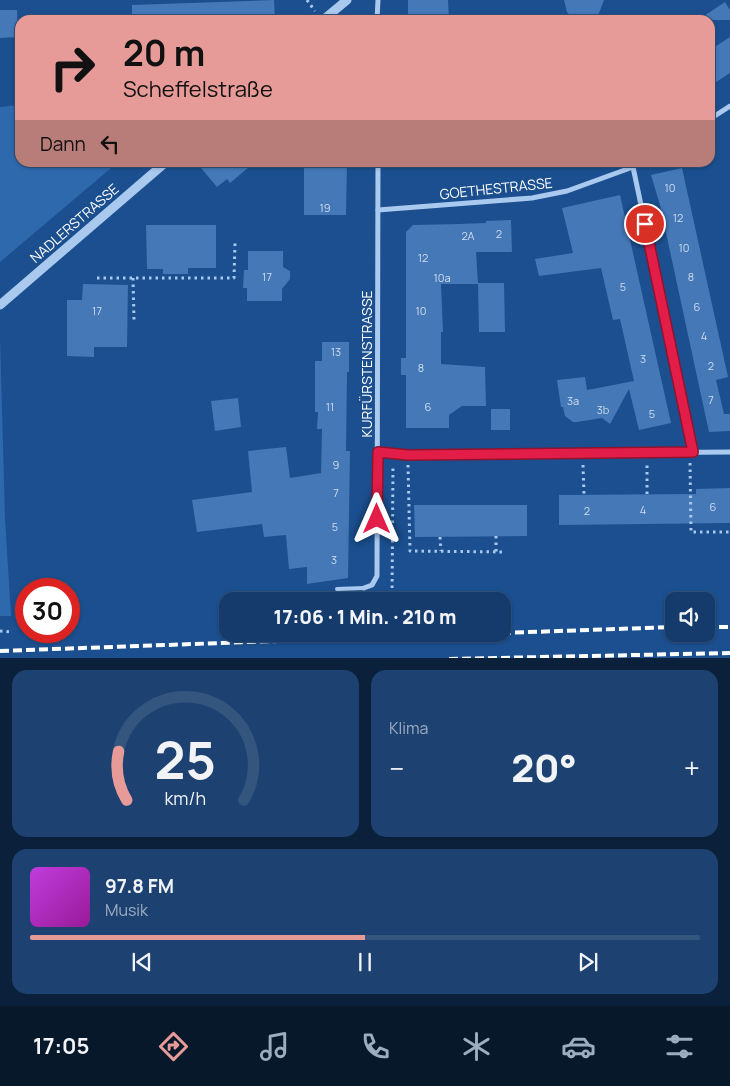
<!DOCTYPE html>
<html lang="de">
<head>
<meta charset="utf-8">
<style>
	:root { --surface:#143b6b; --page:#1d4271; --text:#f1f3f6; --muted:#9dadc1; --line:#33557e; --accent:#e69b98 }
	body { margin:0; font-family:Manrope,sans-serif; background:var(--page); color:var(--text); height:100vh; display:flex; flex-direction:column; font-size:19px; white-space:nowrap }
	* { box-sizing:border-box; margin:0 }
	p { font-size:16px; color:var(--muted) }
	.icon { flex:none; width:28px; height:28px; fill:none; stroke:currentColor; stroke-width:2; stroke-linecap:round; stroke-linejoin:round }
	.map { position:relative; height:658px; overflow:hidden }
	.details { display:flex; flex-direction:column; gap:12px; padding:12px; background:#0b203b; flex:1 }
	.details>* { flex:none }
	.hud { position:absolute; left:15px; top:15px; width:700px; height:152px; border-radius:15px; box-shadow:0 1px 4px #0004,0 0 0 1px var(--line); background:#e69b98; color:#111; overflow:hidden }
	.controls { position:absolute; left:665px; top:592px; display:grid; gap:10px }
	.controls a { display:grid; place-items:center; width:50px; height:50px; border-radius:10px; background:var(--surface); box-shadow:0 1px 4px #0004,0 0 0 1px var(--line); font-size:25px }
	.speed { position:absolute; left:15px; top:578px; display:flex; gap:10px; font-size:25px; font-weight:700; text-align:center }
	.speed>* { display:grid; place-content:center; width:65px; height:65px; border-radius:50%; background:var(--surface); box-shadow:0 1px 4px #0004,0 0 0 1px var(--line); line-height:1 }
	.speed .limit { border:8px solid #d22; background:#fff; color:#111 }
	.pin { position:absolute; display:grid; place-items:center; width:42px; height:42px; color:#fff; margin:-21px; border:2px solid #fff; border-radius:50%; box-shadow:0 1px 5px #0007 }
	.me { position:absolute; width:55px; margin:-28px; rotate:0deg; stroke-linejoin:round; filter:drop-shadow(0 0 4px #0008) }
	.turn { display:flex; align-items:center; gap:18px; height:105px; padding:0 25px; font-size:22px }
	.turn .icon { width:65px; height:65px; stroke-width:2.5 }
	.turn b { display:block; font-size:35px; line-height:42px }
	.then { display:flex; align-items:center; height:48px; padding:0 25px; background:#0003; gap:10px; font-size:19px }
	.big { font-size:38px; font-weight:800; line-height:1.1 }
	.details .widget { flex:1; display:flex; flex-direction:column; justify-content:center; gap:8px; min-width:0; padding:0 18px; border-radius:15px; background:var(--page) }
	.details .dial { align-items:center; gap:0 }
	.dial svg { height:130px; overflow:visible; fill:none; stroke:var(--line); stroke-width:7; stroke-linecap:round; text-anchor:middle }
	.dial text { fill:var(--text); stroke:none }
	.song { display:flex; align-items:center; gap:15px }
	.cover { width:60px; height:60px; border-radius:8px; background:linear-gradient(135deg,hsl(290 70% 55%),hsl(300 70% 35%)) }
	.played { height:5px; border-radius:2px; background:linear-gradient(90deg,var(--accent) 50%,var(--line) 50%) }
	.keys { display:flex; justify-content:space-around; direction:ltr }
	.heat { display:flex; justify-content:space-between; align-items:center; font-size:28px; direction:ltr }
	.details .tiles { flex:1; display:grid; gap:12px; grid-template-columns:1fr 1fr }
	.widget:last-child { grid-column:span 2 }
	.trip { position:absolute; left:219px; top:592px; width:292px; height:50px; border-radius:15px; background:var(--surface); box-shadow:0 1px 4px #0004,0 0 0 1px var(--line); font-weight:800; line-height:50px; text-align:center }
	.dock { display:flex; height:80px; justify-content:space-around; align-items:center; background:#08182b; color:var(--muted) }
	.dock .icon { width:35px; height:35px }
	.dock .current { color:var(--accent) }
	.dock b { font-size:22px; color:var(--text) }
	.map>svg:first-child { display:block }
	.green { fill:#2e69ad }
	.building { fill:#4478b7 }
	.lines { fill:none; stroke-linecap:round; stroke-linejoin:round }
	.path { stroke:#a9c9ee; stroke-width:3; stroke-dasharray:2.5 4; stroke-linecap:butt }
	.service { stroke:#a9c9ee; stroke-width:4 }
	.minor { stroke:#a9c9ee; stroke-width:5 }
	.tertiary { stroke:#a9c9ee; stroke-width:9 }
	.rail { stroke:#fff; stroke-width:4; stroke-dasharray:9 4; stroke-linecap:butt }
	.route-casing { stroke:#92132f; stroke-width:12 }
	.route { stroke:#e11d48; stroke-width:9 }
	.labels { text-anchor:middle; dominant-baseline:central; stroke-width:5; stroke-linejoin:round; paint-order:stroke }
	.number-label { font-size:11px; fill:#d0dded }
	.street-label { font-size:14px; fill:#fff; stroke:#1b4f8f }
</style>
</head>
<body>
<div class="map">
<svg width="730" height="659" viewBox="0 0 730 659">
	<rect width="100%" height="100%" fill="#1b4f8f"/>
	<!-- green -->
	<g class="green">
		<path d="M 20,105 L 20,162 L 117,163 L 0,262 L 0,107 Z"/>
		<path d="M 0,337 L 5,518 L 11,616 L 0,616 Z"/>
	</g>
	<!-- building -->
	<g class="building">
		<path d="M 274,0 L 275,20 L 132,20 L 132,5 Z"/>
		<path d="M 408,0 L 448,0 L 449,20 L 408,20 Z"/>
		<path d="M 564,0 L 604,0 L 599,13 L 595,20 L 574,20 L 567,12 Z"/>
		<path d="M 725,2 L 730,10 L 730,20 L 698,20 Z"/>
		<path d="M 0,10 L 17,10 L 18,37 L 0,38 Z"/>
		<path d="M 730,37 L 730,73 L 710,86 L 710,50 Z"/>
		<path d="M 196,162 L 255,162 L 230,183 L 227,179 L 217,187 Z"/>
		<path d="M 304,162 L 347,162 L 346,215 L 304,215 Z"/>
		<path d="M 682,168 L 728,377 L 716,380 L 724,414 L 730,414 L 730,431 L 709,432 L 660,205 L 651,175 Z"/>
		<path d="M 620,195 L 671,423 L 639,430 L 629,389 L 610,424 L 602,418 L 577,422 L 573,422 L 565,416 L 563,407 L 561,407 L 557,380 L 585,377 L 587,390 L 634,381 L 620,319 L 613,320 L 601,268 L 539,276 L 535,259 L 573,253 L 562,208 Z"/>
		<path d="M 511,220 L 512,252 L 476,252 L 478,283 L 504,283 L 505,332 L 479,332 L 478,284 L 441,284 L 443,332 L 441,332 L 441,364 L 485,367 L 486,406 L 462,406 L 449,415 L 449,428 L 406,428 L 406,375 L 401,375 L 401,358 L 406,358 L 406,232 L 413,225 L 459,224 L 486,223 L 486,221 Z"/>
		<path d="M 146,225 L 216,225 L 216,268 L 188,268 L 188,274 L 163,274 L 163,269 L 147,269 Z"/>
		<path d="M 248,251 L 283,251 L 283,267 L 290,271 L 290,279 L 282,289 L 282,301 L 247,301 L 247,288 L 243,288 L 244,270 L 248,270 Z"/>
		<path d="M 83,284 L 128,285 L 127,347 L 94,347 L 94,357 L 67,356 L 67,300 L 82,300 Z"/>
		<path d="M 322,342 L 349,342 L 349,372 L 347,372 L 346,451 L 350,451 L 348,578 L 307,584 L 307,567 L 289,569 L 286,535 L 264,537 L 262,524 L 197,532 L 192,500 L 252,492 L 248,451 L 286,447 L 290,478 L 321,473 L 322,429 L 317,429 L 318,412 L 315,412 L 315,361 L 322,361 Z"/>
		<path d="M 238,398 L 241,427 L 215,431 L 211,401 Z"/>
		<rect x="491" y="409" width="19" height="21"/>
		<path d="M 730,488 L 730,523 L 559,525 L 559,495 L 696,494 L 696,489 Z"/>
		<path d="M 414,505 L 527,505 L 527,536 L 415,537 Z"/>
	</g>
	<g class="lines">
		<!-- path -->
		<g class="path">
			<path d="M 307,0 L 315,11"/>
			<path d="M 97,278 L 234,278 L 235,243"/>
			<path d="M 133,278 L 134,320"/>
			<path d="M 690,463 L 691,532 L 730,532"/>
			<path d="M 408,465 L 410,551 L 506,552"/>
			<path d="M 583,465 L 584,495"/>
			<path d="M 647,494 L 647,465"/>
			<path d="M 496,536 L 496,552"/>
			<path d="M 440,537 L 441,551"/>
			<path d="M 373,601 L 381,595 L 392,595"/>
			<path d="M 392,601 L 393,465"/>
			<path d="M 0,631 L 12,632"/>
		</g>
		<!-- service -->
		<path class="service" d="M 337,589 L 364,588"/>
		<!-- minor -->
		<g class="minor">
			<path d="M 377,20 L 378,0"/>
			<path d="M 710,119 L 730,106"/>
			<path d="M 633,167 L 693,452"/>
			<path d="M 378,210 L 532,198 L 567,191 L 633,167 L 641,162"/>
			<path d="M 378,452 L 408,455 L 730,452"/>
			<path d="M 364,588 L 372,585 L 377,576 L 378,162"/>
		</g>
		<!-- tertiary -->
		<g class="tertiary">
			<path d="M 323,20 L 347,0"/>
			<path d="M 0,305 L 166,162"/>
		</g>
		<!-- rail -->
		<g class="rail">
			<path d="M 706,627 L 730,627"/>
			<path d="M 502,633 L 674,627"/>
			<path d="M 0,651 L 470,634"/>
			<path d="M 449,659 L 730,653"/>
		</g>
	</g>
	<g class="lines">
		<defs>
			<path id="route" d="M 377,519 L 378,452 L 408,455 L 693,452 L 645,224"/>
		</defs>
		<!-- route casing -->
		<use href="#route" class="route-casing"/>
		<!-- route -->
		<use href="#route" class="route"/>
	</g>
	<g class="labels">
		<!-- number labels -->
		<g class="number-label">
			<text x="670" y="187">10</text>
			<text x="325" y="207">19</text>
			<text x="678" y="217">12</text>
			<text x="499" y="233">2</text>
			<text x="468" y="235">2A</text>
			<text x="684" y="247">10</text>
			<text x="423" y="257">12</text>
			<text x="267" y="276">17</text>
			<text x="691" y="276">8</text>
			<text x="442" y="277">10a</text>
			<text x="623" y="286">5</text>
			<text x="697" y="306">6</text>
			<text x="97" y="310">17</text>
			<text x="421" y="310">10</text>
			<text x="704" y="335">4</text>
			<text x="336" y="351">13</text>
			<text x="643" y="358">3</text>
			<text x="711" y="365">2</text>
			<text x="421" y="367">8</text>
			<text x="711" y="399">7</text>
			<text x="573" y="400">3a</text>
			<text x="330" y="406">11</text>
			<text x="428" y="406">6</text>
			<text x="603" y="409">3b</text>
			<text x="652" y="413">5</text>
			<text x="336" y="464">9</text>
			<text x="336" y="492">7</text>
			<text x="713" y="506">6</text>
			<text x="643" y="509">4</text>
			<text x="587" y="510">2</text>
			<text x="335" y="526">5</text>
			<text x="334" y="559">3</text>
		</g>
		<!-- street labels -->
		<g class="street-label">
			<text transform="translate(496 188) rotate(-6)">GOETHESTRASSE</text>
			<text transform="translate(74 223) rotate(-41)">NADLERSTRASSE</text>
			<text transform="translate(366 364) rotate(-90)">KURFÜRSTENSTRASSE</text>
		</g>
	</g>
</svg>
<div class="controls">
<a><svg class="icon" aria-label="sound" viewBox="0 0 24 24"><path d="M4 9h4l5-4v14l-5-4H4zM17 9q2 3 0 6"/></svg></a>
</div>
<div class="speed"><div class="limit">30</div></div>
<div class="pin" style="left:645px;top:224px;background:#d93025"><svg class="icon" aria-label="arrive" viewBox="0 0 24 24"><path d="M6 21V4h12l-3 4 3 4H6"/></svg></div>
<svg class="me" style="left:377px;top:519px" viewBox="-20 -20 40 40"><path d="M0-17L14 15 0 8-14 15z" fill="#e11d48" stroke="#fff" stroke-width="4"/></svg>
<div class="trip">17:06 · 1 Min. · 210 m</div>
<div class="hud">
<div class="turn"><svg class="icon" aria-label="right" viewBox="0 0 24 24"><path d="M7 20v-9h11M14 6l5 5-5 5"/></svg><div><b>20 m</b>Scheffelstraße</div></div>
<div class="then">Dann<svg class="icon" aria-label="left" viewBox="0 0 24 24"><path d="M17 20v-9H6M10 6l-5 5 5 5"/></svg></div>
</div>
</div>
<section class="details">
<div class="tiles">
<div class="widget dial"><svg viewBox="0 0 100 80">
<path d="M14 69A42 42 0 1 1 86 69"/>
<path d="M14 69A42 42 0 0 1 9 39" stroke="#e69b98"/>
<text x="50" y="56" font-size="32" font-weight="700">25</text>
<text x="50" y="72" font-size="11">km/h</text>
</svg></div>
<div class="widget"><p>Klima</p>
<div class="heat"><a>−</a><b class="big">20°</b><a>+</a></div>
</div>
<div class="widget">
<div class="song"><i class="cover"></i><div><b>97.8 FM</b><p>Musik</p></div></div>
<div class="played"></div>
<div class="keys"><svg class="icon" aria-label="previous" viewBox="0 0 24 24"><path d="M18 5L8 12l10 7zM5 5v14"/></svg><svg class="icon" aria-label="pause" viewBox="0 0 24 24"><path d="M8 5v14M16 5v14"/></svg><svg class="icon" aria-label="next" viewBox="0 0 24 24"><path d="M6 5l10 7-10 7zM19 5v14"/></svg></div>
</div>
</div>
</section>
<nav class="dock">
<b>17:05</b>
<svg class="icon current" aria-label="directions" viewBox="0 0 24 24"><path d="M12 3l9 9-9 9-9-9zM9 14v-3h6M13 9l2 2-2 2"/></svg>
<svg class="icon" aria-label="music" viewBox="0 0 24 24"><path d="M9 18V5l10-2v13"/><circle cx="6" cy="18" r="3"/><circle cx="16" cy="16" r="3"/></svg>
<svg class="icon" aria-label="phone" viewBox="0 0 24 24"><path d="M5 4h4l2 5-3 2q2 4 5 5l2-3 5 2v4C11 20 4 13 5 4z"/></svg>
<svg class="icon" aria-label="climate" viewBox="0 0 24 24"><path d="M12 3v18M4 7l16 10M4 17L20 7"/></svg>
<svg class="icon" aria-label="car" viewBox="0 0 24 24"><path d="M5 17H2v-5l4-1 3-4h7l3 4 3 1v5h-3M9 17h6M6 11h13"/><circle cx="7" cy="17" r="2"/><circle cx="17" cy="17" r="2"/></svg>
<svg class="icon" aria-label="filters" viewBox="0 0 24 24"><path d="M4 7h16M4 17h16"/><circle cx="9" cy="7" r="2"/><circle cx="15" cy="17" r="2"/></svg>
</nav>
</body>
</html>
